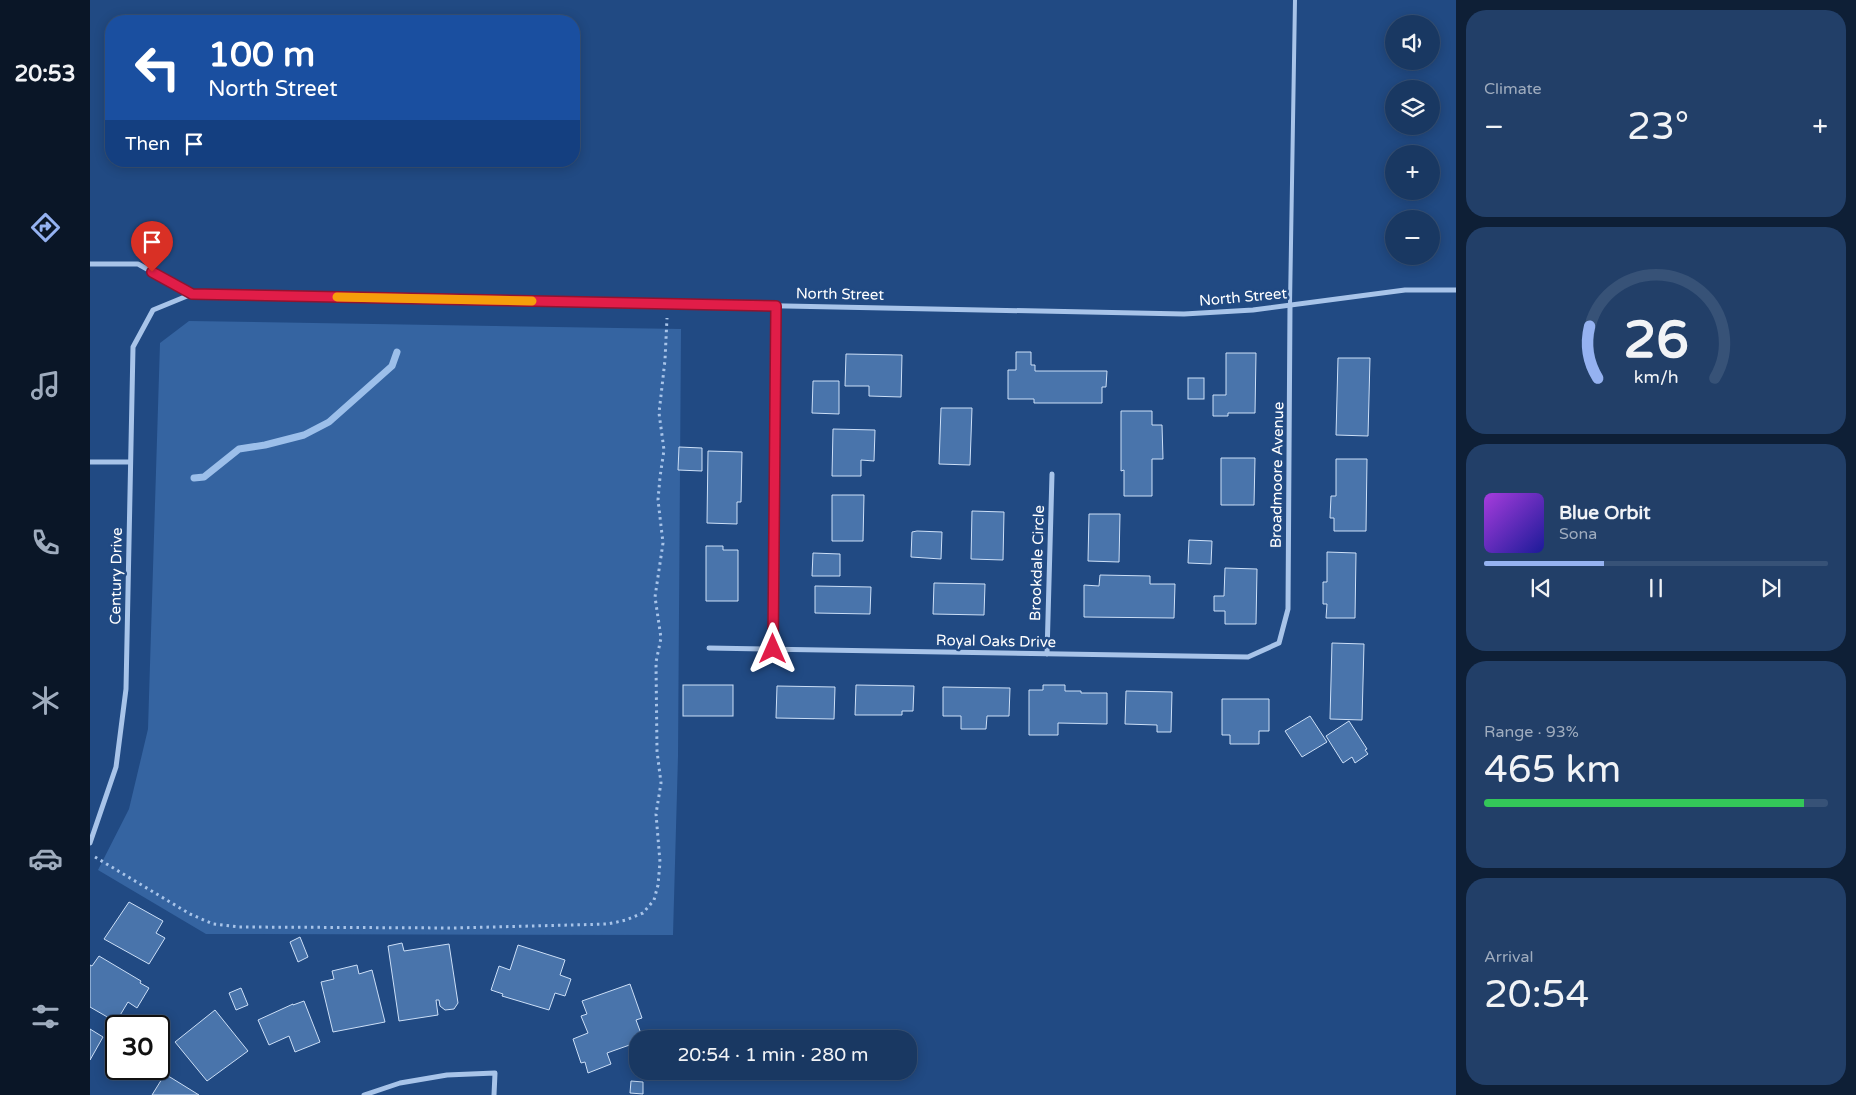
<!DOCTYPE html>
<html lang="en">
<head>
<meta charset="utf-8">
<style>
	:root { --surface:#193862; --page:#223f68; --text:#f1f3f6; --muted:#9facbe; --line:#375277; --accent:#95b2f1 }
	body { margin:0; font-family:"Varela Round",sans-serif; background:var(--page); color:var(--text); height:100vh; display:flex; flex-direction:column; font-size:19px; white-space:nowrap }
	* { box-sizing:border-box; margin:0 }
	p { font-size:16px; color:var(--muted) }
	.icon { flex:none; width:28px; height:28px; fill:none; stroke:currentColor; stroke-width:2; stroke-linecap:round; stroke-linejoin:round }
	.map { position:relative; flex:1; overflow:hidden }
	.details { display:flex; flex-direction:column; gap:10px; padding:10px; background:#0e1f36; width:400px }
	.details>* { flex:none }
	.hud { position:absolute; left:15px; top:15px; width:475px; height:152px; border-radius:20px; box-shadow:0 2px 12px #0003,0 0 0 1px var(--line); background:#1a4fa0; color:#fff; overflow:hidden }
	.tools { position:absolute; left:1295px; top:15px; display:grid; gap:10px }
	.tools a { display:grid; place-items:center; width:55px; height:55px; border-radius:50%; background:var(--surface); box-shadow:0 2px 12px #0003,0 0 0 1px var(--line); font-size:25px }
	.speed { position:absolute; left:15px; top:1015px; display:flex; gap:10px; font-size:25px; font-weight:700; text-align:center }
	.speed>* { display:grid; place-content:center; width:65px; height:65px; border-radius:50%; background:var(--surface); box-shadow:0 2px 12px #0003,0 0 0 1px var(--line); line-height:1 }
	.speed .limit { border:2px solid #111; border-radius:8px; background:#fff; color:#111 }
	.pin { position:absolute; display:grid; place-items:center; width:42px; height:42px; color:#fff; margin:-51px -21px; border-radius:50% 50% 50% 0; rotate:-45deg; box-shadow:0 0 5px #0007 }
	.pin .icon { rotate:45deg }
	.me { position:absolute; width:55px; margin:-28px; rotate:0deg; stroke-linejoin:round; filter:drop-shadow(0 0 4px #0008) }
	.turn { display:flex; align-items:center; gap:18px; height:105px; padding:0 20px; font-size:22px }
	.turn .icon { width:65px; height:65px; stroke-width:2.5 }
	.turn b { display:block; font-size:35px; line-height:42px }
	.then { display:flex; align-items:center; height:48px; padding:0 20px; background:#0003; gap:10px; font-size:19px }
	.big { font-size:38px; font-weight:600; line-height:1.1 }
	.details .tile { flex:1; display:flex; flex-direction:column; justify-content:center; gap:8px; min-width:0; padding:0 18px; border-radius:20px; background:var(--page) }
	.details .dial { align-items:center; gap:0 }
	.dial svg { height:130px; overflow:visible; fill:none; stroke:var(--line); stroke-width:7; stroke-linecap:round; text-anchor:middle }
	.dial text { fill:var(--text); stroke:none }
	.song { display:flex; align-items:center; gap:15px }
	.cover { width:60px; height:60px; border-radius:8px; background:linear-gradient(135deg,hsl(280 70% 55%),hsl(240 70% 35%)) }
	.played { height:5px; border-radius:2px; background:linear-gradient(90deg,var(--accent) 35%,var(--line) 35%) }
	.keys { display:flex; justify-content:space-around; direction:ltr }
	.heat { display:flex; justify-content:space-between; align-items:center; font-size:28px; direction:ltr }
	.charge { height:8px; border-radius:4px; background:linear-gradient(90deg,#34c759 93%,var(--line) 0) }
	.trip { position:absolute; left:539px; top:1030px; width:288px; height:50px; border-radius:20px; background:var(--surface); box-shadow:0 2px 12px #0003,0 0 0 1px var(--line); font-weight:600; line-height:50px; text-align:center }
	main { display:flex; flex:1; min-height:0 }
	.tabs { display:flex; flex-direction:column; width:90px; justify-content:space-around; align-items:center; background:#0a1627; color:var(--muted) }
	.tabs .icon { width:35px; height:35px }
	.tabs .on { color:var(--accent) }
	.tabs b { font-size:22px; color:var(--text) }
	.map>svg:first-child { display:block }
	.green { fill:#3564a1 }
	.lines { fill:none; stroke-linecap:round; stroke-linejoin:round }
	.stream { stroke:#9cbfea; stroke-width:7 }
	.building { fill:#4974ab; stroke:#ccdff7 }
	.path { stroke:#a8c4e9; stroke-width:3; stroke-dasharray:2.5 4; stroke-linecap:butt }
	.service { stroke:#a8c4e9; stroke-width:4 }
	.minor { stroke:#a8c4e9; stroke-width:5 }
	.route-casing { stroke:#92132f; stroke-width:12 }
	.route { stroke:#e11d48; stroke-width:9 }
	.slow { stroke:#f59e0b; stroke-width:9 }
	.labels { text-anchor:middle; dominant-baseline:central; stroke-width:5; stroke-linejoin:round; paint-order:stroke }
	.street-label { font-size:15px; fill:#fff; stroke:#214a83 }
</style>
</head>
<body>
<main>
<nav class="tabs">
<b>20:53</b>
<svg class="icon on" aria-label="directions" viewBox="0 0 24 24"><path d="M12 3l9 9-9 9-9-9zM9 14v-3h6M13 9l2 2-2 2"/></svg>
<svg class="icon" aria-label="music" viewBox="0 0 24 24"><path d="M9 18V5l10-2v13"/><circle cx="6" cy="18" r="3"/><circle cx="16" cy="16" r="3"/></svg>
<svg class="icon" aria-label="phone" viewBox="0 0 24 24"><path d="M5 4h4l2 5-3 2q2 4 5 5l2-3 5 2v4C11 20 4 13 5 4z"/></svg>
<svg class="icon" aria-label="climate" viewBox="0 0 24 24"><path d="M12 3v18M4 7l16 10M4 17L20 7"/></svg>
<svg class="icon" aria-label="car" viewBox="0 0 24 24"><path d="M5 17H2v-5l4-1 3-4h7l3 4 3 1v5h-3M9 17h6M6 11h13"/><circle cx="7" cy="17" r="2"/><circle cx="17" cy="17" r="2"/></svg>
<svg class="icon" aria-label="filters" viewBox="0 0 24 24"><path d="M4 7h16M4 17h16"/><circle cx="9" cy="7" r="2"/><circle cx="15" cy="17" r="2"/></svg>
</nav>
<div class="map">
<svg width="1366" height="1095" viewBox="0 0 1366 1095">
	<rect width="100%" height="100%" fill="#214a83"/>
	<!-- green -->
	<path class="green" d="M 99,321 L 591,329 L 588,756 L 583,935 L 116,934 L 8,870 L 39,809 L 58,729 L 70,343 Z"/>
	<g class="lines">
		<!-- stream -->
		<path class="stream" d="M 104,478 L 114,477 L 149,449 L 175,445 L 214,435 L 239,422 L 302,366 L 307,352"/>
	</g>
	<!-- building -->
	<g class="building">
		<path d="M 926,352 L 941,352 L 941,365 L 945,365 L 945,371 L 1017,371 L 1016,387 L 1012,387 L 1012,403 L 944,403 L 944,399 L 918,399 L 918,370 L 926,370 Z"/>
		<path d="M 1136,353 L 1166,353 L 1165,413 L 1138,413 L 1138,416 L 1123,416 L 1123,395 L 1136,395 Z"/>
		<path d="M 756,354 L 812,355 L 811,397 L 779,396 L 779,386 L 755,386 Z"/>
		<path d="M 1248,358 L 1280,358 L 1278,436 L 1246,435 Z"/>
		<rect x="1098" y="378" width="16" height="21"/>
		<path d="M 723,381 L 749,381 L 749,414 L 722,413 Z"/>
		<path d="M 851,408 L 882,408 L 880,465 L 849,464 Z"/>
		<path d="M 1031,411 L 1062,411 L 1062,425 L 1072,425 L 1073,459 L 1062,459 L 1062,496 L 1034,496 L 1034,470 L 1031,471 Z"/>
		<path d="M 743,429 L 785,430 L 784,461 L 771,460 L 771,476 L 742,476 Z"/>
		<path d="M 589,447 L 612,448 L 612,471 L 588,470 Z"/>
		<path d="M 618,451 L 652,452 L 651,502 L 647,502 L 647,524 L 617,523 Z"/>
		<path d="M 1131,458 L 1165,458 L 1164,505 L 1131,505 Z"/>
		<path d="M 1246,459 L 1277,459 L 1276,531 L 1244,531 L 1244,518 L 1240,518 L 1241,496 L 1246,496 Z"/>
		<path d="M 742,495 L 774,495 L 773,541 L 742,541 Z"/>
		<path d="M 882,511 L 914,512 L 913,560 L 881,559 Z"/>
		<path d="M 999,514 L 1030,514 L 1029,562 L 998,561 Z"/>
		<path d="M 827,531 L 852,532 L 851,559 L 821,557 L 822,532 Z"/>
		<path d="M 1099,540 L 1122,541 L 1121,564 L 1098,563 Z"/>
		<path d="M 616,546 L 633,546 L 633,550 L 648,550 L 648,601 L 616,601 Z"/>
		<path d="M 1237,552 L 1266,553 L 1265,618 L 1236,618 L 1237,604 L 1233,604 L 1233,582 L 1237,582 Z"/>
		<path d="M 723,553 L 750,554 L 750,576 L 722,576 Z"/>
		<path d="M 1135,568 L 1167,569 L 1166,624 L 1135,624 L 1135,611 L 1124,611 L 1124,596 L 1134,596 Z"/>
		<path d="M 1010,575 L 1060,576 L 1060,584 L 1085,584 L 1084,618 L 994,617 L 994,585 L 1009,586 Z"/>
		<path d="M 844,583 L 895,584 L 894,615 L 843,614 Z"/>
		<path d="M 725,586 L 781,587 L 780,614 L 725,613 Z"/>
		<path d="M 1242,643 L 1274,644 L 1272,720 L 1240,719 Z"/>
		<rect x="593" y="685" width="50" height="31"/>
		<path d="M 766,685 L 824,686 L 823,711 L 812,711 L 812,715 L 765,715 Z"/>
		<path d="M 953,685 L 975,685 L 975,691 L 991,691 L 991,693 L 1017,693 L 1017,724 L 968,723 L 968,735 L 939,735 L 939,690 L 953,690 Z"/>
		<path d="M 687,686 L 745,687 L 744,719 L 686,718 Z"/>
		<path d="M 853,687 L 920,688 L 919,716 L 897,716 L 896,729 L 871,729 L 871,716 L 853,716 Z"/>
		<path d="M 1036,691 L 1082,692 L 1081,732 L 1067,732 L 1067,725 L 1035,724 Z"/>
		<path d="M 1132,699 L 1179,699 L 1179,731 L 1169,731 L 1169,744 L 1140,744 L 1140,735 L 1132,735 Z"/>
		<path d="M 1220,716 L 1237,742 L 1212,757 L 1195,731 Z"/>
		<path d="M 1259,721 L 1277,749 L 1275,750 L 1278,754 L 1265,763 L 1262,757 L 1253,763 L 1236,736 Z"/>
		<path d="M 39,902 L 73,921 L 66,933 L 75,938 L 59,964 L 14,939 Z"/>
		<path d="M 210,937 L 218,957 L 208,962 L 200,942 Z"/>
		<path d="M 312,943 L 314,951 L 359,944 L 368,1003 L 364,1009 L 355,1010 L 350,1006 L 349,1000 L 346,1000 L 348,1015 L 309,1021 L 298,946 Z"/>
		<path d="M 428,945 L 475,960 L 470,975 L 481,979 L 475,996 L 465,993 L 459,1010 L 412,996 L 413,994 L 401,990 L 409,966 L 420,970 Z"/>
		<path d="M 9,956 L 51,981 L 50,983 L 59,988 L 47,1008 L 38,1002 L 26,1022 L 0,1007 L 0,965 L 2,966 Z"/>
		<path d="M 267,965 L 269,974 L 282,970 L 295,1022 L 243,1032 L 231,982 L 244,979 L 242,971 Z"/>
		<path d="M 540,984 L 552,1018 L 546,1020 L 553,1039 L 548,1039 L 548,1042 L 517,1053 L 521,1064 L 498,1073 L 495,1062 L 491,1063 L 483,1039 L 498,1033 L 491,1016 L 497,1014 L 492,1001 Z"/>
		<path d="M 151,988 L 158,1005 L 146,1010 L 139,993 Z"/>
		<path d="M 214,1001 L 230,1042 L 205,1052 L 199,1036 L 179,1045 L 168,1020 L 203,1004 L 203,1005 Z"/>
		<path d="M 125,1010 L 158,1051 L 117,1081 L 85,1042 Z"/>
		<path d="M 0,1029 L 13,1037 L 0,1060 Z"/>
		<path d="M 75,1074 L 109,1095 L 62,1095 Z"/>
		<path d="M 541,1081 L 553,1082 L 553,1094 L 540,1093 Z"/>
	</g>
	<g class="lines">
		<!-- path -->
		<path class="path" d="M 5,857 L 100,914 L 123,924 L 149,927 L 365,928 L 518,924 L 536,920 L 553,913 L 564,900 L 568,885 L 570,862 L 566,814 L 571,783 L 567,751 L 566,662 L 571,638 L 565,597 L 573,543 L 568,500 L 570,477 L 574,450 L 569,413 L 575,360 L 577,318"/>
		<!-- service -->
		<path class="service" d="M 1200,305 L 1205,0"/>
		<!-- minor -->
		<g class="minor">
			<path d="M 0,264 L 48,264 L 102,294"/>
			<path d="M 0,462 L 40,462"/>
			<path d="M 619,648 L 1158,657 L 1189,643 L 1198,609 L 1200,305"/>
			<path d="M 683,649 L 686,306"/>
			<path d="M 957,654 L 962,474"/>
			<path d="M 0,843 L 26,767 L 36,689 L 43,347 L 63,310 L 102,294 L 1094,314 L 1163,310 L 1315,290 L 1366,290"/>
			<path d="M 274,1095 L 310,1083 L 357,1075 L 405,1073 L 404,1095"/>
		</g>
	</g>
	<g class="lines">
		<defs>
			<path id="route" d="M 62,272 L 102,294 L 686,306 L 683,649"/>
		</defs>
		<!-- route casing -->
		<use href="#route" class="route-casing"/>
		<!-- route -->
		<use href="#route" class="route"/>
		<!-- slow -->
		<path class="slow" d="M 247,297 L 442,301"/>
	</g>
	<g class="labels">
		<!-- street labels -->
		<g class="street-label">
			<text transform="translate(750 294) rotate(1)">North Street</text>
			<text transform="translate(1153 297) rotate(-5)">North Street</text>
			<text transform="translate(1187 475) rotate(-89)">Broadmoore Avenue</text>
			<text transform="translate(947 563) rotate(-88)">Brookdale Circle</text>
			<text transform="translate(26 576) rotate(-89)">Century Drive</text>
			<text transform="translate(906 641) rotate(1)">Royal Oaks Drive</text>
		</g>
	</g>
</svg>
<div class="tools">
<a><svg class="icon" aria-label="sound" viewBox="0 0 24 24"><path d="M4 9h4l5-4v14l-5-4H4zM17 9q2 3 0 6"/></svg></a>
<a><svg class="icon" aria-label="layers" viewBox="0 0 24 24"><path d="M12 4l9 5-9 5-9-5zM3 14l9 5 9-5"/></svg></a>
<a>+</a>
<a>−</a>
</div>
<div class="speed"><div class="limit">30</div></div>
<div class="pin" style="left:62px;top:272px;background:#d93025"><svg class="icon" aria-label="arrive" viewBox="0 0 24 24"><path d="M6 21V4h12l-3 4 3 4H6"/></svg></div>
<svg class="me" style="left:683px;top:649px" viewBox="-20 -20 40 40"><path d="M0-17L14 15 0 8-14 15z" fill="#e11d48" stroke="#fff" stroke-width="4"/></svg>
<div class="trip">20:54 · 1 min · 280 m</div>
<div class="hud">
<div class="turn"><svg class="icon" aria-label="left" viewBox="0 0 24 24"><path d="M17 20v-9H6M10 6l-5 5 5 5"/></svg><div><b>100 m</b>North Street</div></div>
<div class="then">Then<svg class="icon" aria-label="arrive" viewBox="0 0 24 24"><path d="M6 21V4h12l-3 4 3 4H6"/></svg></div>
</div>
</div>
<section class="details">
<div class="tile"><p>Climate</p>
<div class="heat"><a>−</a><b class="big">23°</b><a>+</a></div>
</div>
<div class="tile dial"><svg viewBox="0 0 100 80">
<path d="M14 69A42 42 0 1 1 86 69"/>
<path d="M14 69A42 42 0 0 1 9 37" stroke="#95b2f1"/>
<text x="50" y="56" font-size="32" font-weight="700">26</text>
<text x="50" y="72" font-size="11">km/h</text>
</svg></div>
<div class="tile">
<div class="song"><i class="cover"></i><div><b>Blue Orbit</b><p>Sona</p></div></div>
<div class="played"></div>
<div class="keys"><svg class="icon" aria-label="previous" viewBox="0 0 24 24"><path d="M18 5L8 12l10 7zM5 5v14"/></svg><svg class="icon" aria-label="pause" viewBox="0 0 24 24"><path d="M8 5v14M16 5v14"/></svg><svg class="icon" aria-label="next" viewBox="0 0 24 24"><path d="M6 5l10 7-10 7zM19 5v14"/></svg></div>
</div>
<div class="tile"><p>Range · 93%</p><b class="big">465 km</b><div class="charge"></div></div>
<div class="tile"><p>Arrival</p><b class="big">20:54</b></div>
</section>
</main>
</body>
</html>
